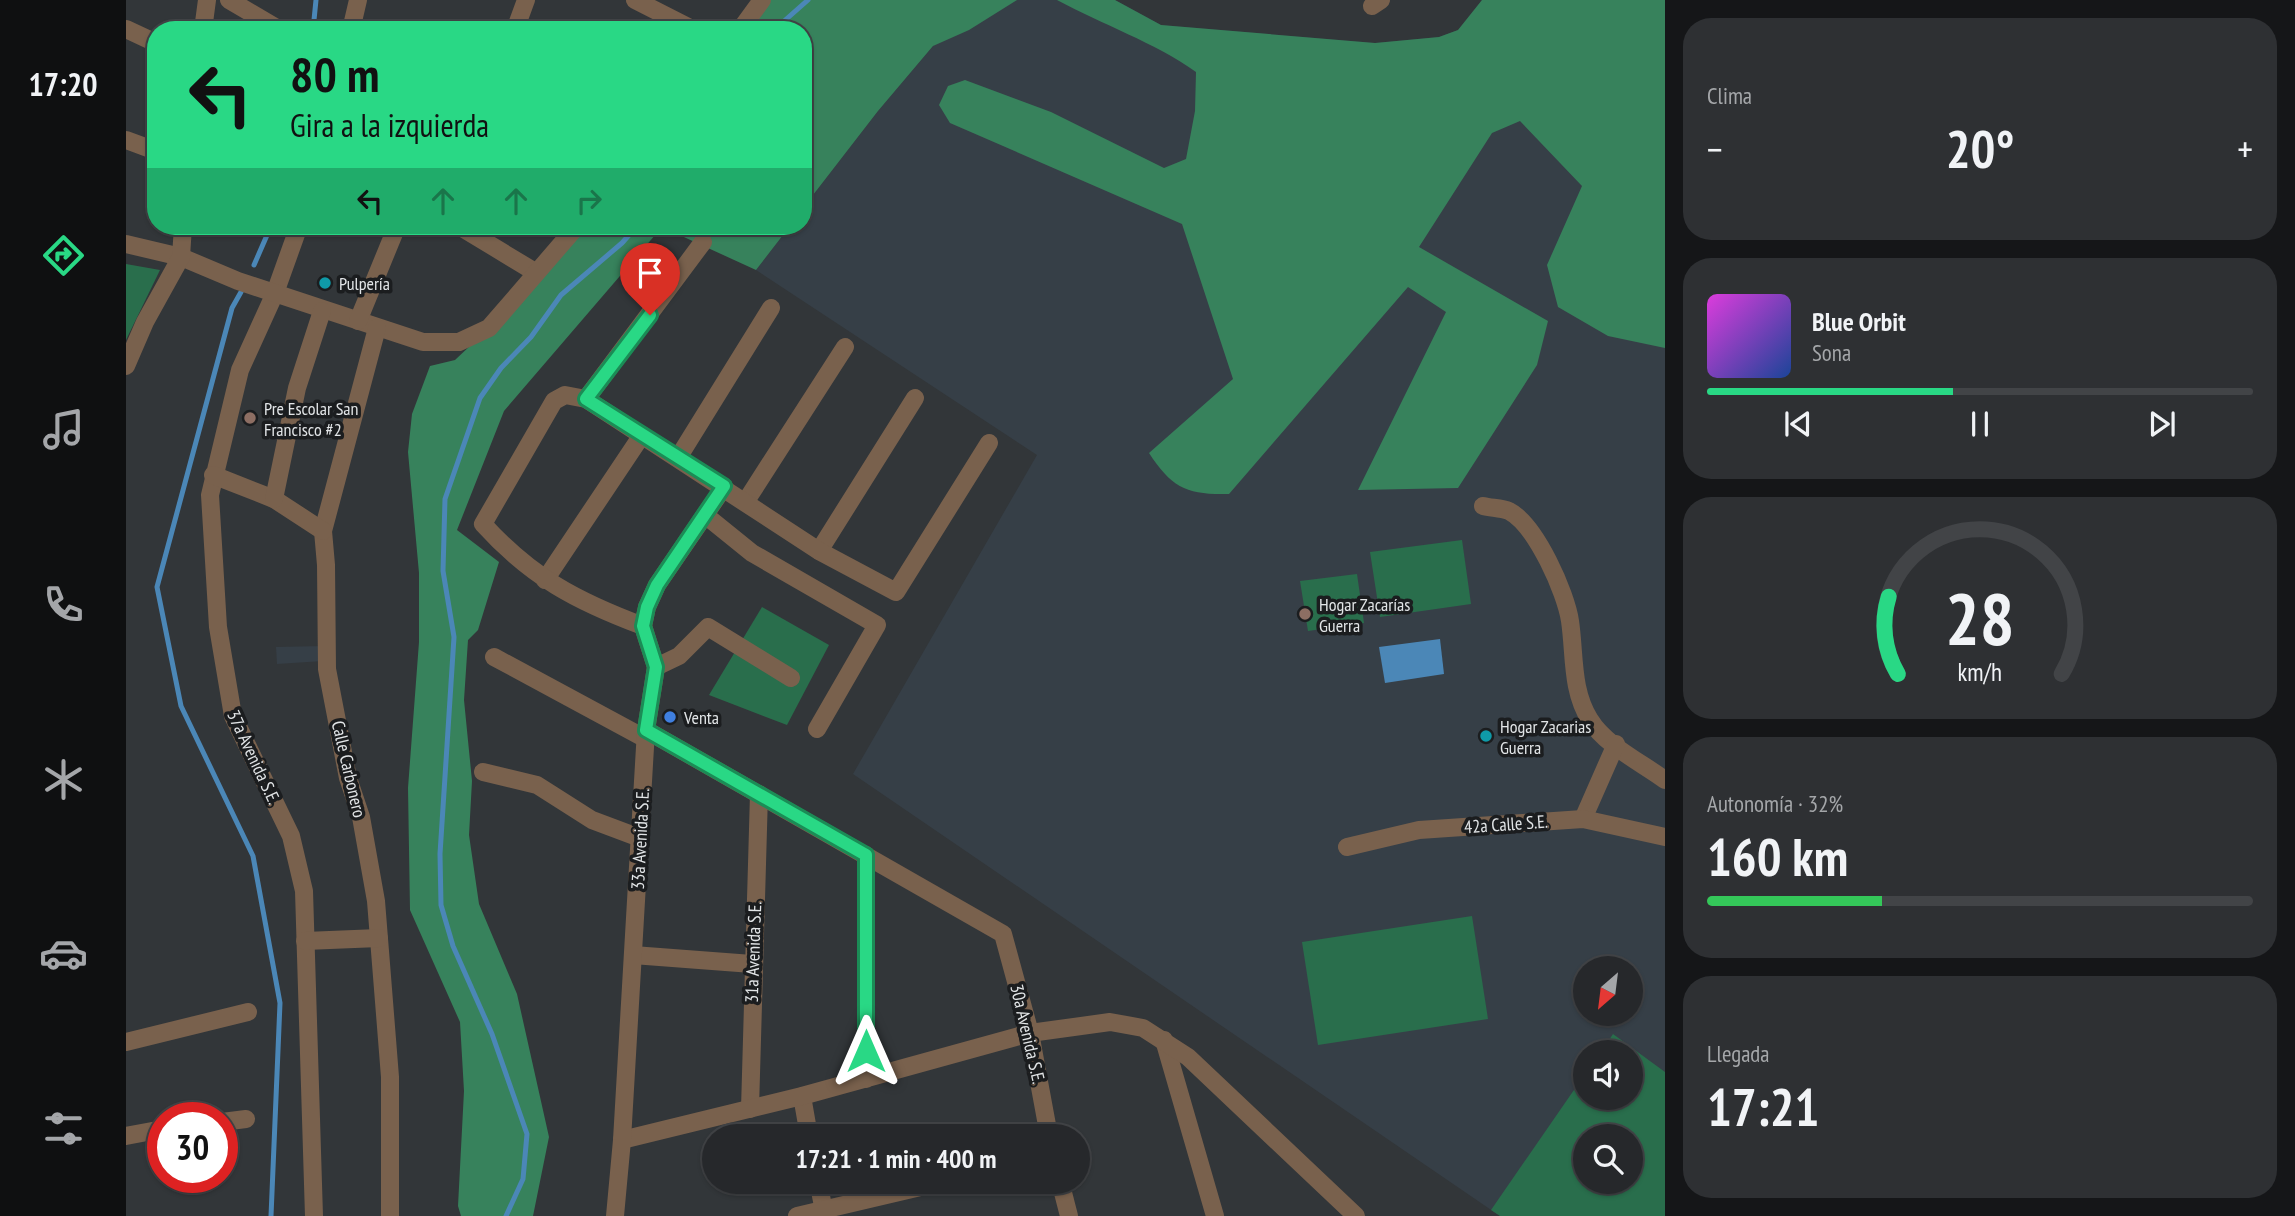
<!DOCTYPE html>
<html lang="es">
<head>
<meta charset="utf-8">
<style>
	:root { --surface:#26282b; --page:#2e3033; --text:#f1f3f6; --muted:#a4a6a9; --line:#424447; --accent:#29d885 }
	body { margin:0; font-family:"PT Sans Narrow",sans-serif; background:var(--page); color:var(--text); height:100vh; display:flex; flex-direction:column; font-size:26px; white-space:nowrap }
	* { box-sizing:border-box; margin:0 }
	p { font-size:23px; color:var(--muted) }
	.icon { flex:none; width:38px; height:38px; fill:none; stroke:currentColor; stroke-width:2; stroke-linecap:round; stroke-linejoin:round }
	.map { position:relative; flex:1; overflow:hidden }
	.drawer { display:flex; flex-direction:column; gap:18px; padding:18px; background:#151618; width:630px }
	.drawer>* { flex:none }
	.hud { position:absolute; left:21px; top:21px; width:665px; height:214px; border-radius:28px; box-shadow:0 2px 5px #0004,0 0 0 2px var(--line); background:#29d885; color:#111; overflow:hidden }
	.needle { width:46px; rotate:208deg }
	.tools { position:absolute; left:1447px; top:956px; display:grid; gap:14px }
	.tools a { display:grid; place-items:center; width:70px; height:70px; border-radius:50%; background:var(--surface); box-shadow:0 2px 5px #0004,0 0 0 2px var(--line); font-size:35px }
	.speed { position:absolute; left:21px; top:1102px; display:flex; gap:14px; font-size:35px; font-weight:700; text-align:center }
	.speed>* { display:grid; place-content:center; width:91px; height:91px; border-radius:50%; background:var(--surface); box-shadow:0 2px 5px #0004,0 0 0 2px var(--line); line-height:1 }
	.speed .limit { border:10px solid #d22; background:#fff; color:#111 }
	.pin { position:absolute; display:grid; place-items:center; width:60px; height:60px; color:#fff; margin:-72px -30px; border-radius:50% 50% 50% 0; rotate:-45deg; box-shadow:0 0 7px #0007 }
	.pin .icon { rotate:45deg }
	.me { position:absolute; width:77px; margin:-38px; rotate:0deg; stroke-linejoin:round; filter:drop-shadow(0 0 5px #0008) }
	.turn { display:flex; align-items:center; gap:24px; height:147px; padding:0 28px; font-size:32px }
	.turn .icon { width:91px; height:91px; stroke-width:2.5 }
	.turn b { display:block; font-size:49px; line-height:60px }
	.lanes { display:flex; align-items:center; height:66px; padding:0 28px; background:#0003; justify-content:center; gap:35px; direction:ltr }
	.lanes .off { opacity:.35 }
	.big { font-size:52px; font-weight:700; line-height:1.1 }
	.drawer .widget { flex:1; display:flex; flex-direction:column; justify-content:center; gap:10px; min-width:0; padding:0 24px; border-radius:28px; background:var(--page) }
	.drawer .dial { align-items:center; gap:0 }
	.dial svg { height:182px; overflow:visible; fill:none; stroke:var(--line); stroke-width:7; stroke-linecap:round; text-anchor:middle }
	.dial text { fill:var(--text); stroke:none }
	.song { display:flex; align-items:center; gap:21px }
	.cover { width:84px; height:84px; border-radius:10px; background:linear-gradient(135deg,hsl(300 70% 55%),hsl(220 70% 35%)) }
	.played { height:7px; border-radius:4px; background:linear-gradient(90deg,var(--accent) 45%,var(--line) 45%) }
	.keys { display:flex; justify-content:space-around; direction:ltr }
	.heat { display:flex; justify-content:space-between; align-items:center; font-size:38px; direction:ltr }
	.charge { height:10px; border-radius:5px; background:linear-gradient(90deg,#34c759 32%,var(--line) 0) }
	.trip { position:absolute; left:576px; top:1124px; width:388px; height:70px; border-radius:35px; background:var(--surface); box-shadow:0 2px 5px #0004,0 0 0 2px var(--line); font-weight:700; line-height:70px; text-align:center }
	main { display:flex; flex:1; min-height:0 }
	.menu { display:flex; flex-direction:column; width:126px; justify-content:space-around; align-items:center; background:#0f1011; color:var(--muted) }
	.menu .icon { width:49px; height:49px }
	.menu .on { color:var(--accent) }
	.menu b { font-size:32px; color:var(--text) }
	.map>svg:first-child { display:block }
	.built { fill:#363f47; fill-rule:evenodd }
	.green { fill:#296e4c; fill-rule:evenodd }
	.forest { fill:#37825c }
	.water { fill:#4b87b7 }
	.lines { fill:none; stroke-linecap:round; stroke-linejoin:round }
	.stream { stroke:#4b87b7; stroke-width:5 }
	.street { stroke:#79614d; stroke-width:18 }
	.route-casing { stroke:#1b8c56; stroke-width:18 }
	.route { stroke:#29d885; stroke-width:12 }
	.culture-dot { fill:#0f9aa8; stroke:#1b1d1f; stroke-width:2.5 }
	.education-dot { fill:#8d6e63; stroke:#1b1d1f; stroke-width:2.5 }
	.shop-dot { fill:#3f7fe0; stroke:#1b1d1f; stroke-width:2.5 }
	.labels { text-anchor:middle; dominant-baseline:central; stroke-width:7; stroke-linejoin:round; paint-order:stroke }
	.poi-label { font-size:18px; fill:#e2e5e7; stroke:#1b1d1f; text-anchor:start }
	.street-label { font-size:18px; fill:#e2e5e7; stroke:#1b1d1f }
</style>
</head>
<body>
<main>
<nav class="menu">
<b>17:20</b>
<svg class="icon on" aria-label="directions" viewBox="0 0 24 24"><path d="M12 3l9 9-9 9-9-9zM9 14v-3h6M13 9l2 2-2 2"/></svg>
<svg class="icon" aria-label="music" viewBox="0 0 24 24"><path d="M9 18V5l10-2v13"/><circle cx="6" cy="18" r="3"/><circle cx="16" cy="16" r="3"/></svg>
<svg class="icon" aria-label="phone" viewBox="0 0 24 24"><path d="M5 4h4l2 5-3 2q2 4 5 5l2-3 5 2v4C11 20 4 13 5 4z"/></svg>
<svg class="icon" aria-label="climate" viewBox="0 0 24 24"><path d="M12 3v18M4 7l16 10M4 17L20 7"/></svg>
<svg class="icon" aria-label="car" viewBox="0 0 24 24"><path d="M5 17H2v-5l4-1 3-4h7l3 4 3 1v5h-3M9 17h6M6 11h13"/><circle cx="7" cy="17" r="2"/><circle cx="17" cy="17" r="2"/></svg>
<svg class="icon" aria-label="filters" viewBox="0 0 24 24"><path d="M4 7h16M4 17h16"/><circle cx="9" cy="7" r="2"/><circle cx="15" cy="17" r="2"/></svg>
</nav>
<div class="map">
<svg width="1539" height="1216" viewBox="0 0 1539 1216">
	<rect width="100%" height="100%" fill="#323639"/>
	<!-- built -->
	<g class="built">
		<path d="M 846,0 L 989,0 L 1035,25 L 1249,43 L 1313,37 L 1332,30 L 1356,0 L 1539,0 L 1539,1216 L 1374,1216 L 727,774 L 911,455 L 630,270 L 664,226 L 677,226 L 677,208 L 752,111 ZM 1460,968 L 1505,968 L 1505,1013 L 1460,1013 ZM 1460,1052 L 1505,1052 L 1505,1097 L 1460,1097 ZM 1460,1136 L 1505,1136 L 1505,1181 L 1460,1181 Z"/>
		<path d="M 198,646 L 197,661 L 151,664 L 150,647 Z"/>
	</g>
	<!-- green -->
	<g class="green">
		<path d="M 0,264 L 34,270 L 0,340 Z"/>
		<path d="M 1336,540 L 1345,604 L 1254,617 L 1244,552 Z"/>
		<path d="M 1231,574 L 1238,623 L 1182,631 L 1174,581 Z"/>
		<path d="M 636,607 L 703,645 L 661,725 L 583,695 Z"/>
		<path d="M 1346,916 L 1362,1019 L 1192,1045 L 1176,942 Z"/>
		<path d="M 1487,1034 L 1539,1072 L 1539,1216 L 1374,1216 L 1365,1210 L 1459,1074 L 1460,1097 L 1505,1097 L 1505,1052 L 1475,1052 ZM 1460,1136 L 1505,1136 L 1505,1181 L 1460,1181 Z"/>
	</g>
	<!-- forest -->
	<g class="forest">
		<path d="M 635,0 L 891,0 L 843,30 L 807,46 L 752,111 L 677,208 L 677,30 L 614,30 Z"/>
		<path d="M 931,0 L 989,0 L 1035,25 L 1249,43 L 1313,37 L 1332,30 L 1356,0 L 1539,0 L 1539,348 L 1482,336 L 1432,307 L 1421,265 L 1456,186 L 1394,121 L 1366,133 L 1293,247 L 1422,321 L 1411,365 L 1332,488 L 1232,490 L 1320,312 L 1282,287 L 1103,494 C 1061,495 1046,488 1023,453 L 1107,379 L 1056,224 L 824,123 L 813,105 L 822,86 L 839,80 L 925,112 L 1038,168 L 1060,159 L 1069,111 L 1070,72 C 1028,42 977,25 931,0 Z"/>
		<path d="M 451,226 L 664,226 L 630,270 L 536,227 L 378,411 L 331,530 L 373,562 L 352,630 L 342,640 L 338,700 L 346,781 L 343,835 L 353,904 L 391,994 L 423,1137 L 407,1216 L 335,1216 L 332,1206 L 338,1091 L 334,1022 L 284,910 L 282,788 L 293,642 L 293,573 L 282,452 L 286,414 L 304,366 L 329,360 L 363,328 Z"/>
	</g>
	<!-- water -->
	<path class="water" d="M 1314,639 L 1318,674 L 1259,683 L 1253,647 Z"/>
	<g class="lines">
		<!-- stream -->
		<g class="stream">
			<path d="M 187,30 L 190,0"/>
			<path d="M 648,30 L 682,0"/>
			<path d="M 128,265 L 145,226"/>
			<path d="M 115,292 L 106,308 L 31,587 L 55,706 L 127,856 L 154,1003 L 145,1216"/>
			<path d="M 380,1216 L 397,1179 L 401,1134 L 366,1034 L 327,946 L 315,905 L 314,854 L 328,637 L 317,571 L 319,499 L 354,398 L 375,368 L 405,337 L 435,295 L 496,243 L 511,226"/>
		</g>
		<!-- street -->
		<g class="street">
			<path d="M 103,0 L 154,30"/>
			<path d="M 509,0 L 568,30"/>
			<path d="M 1246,6 L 1255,0"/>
			<path d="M 0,29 L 30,43"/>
			<path d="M 77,30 L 81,0"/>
			<path d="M 225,30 L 232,0"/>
			<path d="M 389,30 L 400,0"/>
			<path d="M 614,30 L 636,0"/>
			<path d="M 0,140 L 30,151"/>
			<path d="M 173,226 L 149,293 L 114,370 L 84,495 L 92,627 L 107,716 L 165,836 L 178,891 L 188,1216"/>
			<path d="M 333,226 L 409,272"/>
			<path d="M 0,244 L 55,257 L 112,281 L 297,342 L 333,342 L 363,328 L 451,226"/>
			<path d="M 232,321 L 271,226"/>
			<path d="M 251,328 L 197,531 L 200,565 L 201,669 L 222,778 L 235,817 L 250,901 L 264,1077 L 264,1216"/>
			<path d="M 0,366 L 19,322 L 55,257 L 57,226"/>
			<path d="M 460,399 L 577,242"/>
			<path d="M 552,458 L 645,308"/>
			<path d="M 87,475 L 148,499 L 197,531"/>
			<path d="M 148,499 L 171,388 L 196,311"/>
			<path d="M 620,501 L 719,347"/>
			<path d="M 1357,506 C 1365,508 1376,508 1383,511 C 1410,525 1440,593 1444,621 C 1449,655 1445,690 1464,720 C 1479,745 1516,763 1539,780"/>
			<path d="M 579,515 L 626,553 L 751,625 L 691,729"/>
			<path d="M 693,551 L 789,398"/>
			<path d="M 419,580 L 516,435"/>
			<path d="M 517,626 C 450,601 405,577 357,524 L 428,401 L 439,395 L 460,399 L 693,551 L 770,592 L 863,443"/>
			<path d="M 368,657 L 520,739"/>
			<path d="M 530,667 L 553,656 L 582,627 L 665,678"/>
			<path d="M 520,730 L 877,934 L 904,1033 L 923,1136"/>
			<path d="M 357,772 L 411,785 L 466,820 L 514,838"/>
			<path d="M 1457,819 L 1490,744"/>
			<path d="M 1221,847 L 1293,830 L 1457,819 L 1539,837"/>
			<path d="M 740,855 L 740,1079"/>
			<path d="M 179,941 L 253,938"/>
			<path d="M 507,955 L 626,964"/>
			<path d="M 1038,1040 L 1089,1216"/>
			<path d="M 0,1042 L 122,1012"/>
			<path d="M 676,1096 L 683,1136"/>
			<path d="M 624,1109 L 633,794"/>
			<path d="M 96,1122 L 120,1119"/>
			<path d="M 0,1136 L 37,1129"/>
			<path d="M 496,1140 L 676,1096 L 904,1033 L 984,1022 L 1017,1028 L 1062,1057 L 1230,1216"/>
			<path d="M 692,1181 L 699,1216"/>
			<path d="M 934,1181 L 943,1216"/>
			<path d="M 489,1216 L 496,1140 L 520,730 L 530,667 L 517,626 L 521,607 L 531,585 L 598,487"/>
			<path d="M 671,1216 L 820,1181"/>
		</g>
	</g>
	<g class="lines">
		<defs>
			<path id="route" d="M 524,315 L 460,399 L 598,486 L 531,585 L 521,607 L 517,626 L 530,667 L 520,730 L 740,855 L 740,1051"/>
		</defs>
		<!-- route casing -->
		<use href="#route" class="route-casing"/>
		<!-- route -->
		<use href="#route" class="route"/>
	</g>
	<!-- markers -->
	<g class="culture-dot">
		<circle cx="199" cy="283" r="7"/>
		<circle cx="1360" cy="736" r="7"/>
	</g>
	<g class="education-dot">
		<circle cx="124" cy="418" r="7"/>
		<circle cx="1179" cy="614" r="7"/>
	</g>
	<circle class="shop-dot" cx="544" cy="717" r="7"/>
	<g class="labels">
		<!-- poi labels -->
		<g class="poi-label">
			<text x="213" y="283">Pulpería</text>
			<text x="138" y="408">Pre Escolar San<tspan x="138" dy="21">Francisco #2</tspan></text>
			<text x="1193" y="604">Hogar Zacarías<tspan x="1193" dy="21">Guerra</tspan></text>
			<text x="558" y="717">Venta</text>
			<text x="1374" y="726">Hogar Zacarias<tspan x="1374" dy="21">Guerra</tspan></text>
		</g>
		<!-- street labels -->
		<g class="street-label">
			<text transform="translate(128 757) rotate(65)">37a Avenida S.E.</text>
			<text transform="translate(223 769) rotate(77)">Calle Carbonero</text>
			<text transform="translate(1380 824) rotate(-4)">42a Calle S.E.</text>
			<text transform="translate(514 839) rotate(-87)">33a Avenida S.E.</text>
			<text transform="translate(627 952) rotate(-88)">31a Avenida S.E.</text>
			<text transform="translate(902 1034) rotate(77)">30a Avenida S.E.</text>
		</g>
	</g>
</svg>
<div class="tools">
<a><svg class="needle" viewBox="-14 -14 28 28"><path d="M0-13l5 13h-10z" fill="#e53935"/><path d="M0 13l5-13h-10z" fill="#a4a6a9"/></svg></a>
<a><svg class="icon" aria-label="sound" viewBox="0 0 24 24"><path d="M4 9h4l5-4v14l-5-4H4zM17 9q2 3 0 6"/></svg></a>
<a><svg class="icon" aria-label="search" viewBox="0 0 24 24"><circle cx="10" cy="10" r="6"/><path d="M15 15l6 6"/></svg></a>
</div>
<div class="speed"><div class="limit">30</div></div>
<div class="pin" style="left:524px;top:315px;background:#d93025"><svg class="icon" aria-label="arrive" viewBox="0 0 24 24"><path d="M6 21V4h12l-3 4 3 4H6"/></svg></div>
<svg class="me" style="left:740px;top:1051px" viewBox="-20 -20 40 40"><path d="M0-17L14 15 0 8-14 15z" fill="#29d885" stroke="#fff" stroke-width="4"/></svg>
<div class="trip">17:21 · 1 min · 400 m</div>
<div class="hud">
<div class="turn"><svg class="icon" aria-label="left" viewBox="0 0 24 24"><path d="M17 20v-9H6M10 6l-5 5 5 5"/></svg><div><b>80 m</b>Gira a la izquierda</div></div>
<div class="lanes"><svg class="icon" aria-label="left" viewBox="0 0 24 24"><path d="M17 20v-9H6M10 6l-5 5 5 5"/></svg><svg class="icon off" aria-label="ahead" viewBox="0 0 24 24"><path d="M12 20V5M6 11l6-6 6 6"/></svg><svg class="icon off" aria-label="ahead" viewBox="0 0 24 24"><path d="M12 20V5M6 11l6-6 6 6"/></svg><svg class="icon off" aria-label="right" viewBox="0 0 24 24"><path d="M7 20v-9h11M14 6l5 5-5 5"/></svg></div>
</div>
</div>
<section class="drawer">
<div class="widget"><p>Clima</p>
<div class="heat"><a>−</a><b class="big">20°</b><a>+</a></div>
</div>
<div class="widget">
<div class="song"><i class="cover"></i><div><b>Blue Orbit</b><p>Sona</p></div></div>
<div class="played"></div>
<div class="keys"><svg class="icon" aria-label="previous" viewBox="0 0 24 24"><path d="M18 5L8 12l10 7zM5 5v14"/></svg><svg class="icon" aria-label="pause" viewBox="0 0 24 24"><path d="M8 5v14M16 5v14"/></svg><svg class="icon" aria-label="next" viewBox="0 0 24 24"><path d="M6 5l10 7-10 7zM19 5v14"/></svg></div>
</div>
<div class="widget dial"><svg viewBox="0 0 100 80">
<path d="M14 69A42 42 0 1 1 86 69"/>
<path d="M14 69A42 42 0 0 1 10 35" stroke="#29d885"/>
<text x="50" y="56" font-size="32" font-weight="700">28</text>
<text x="50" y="72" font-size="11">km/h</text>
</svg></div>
<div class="widget"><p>Autonomía · 32%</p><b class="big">160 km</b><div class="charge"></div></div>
<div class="widget"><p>Llegada</p><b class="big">17:21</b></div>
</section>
</main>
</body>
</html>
